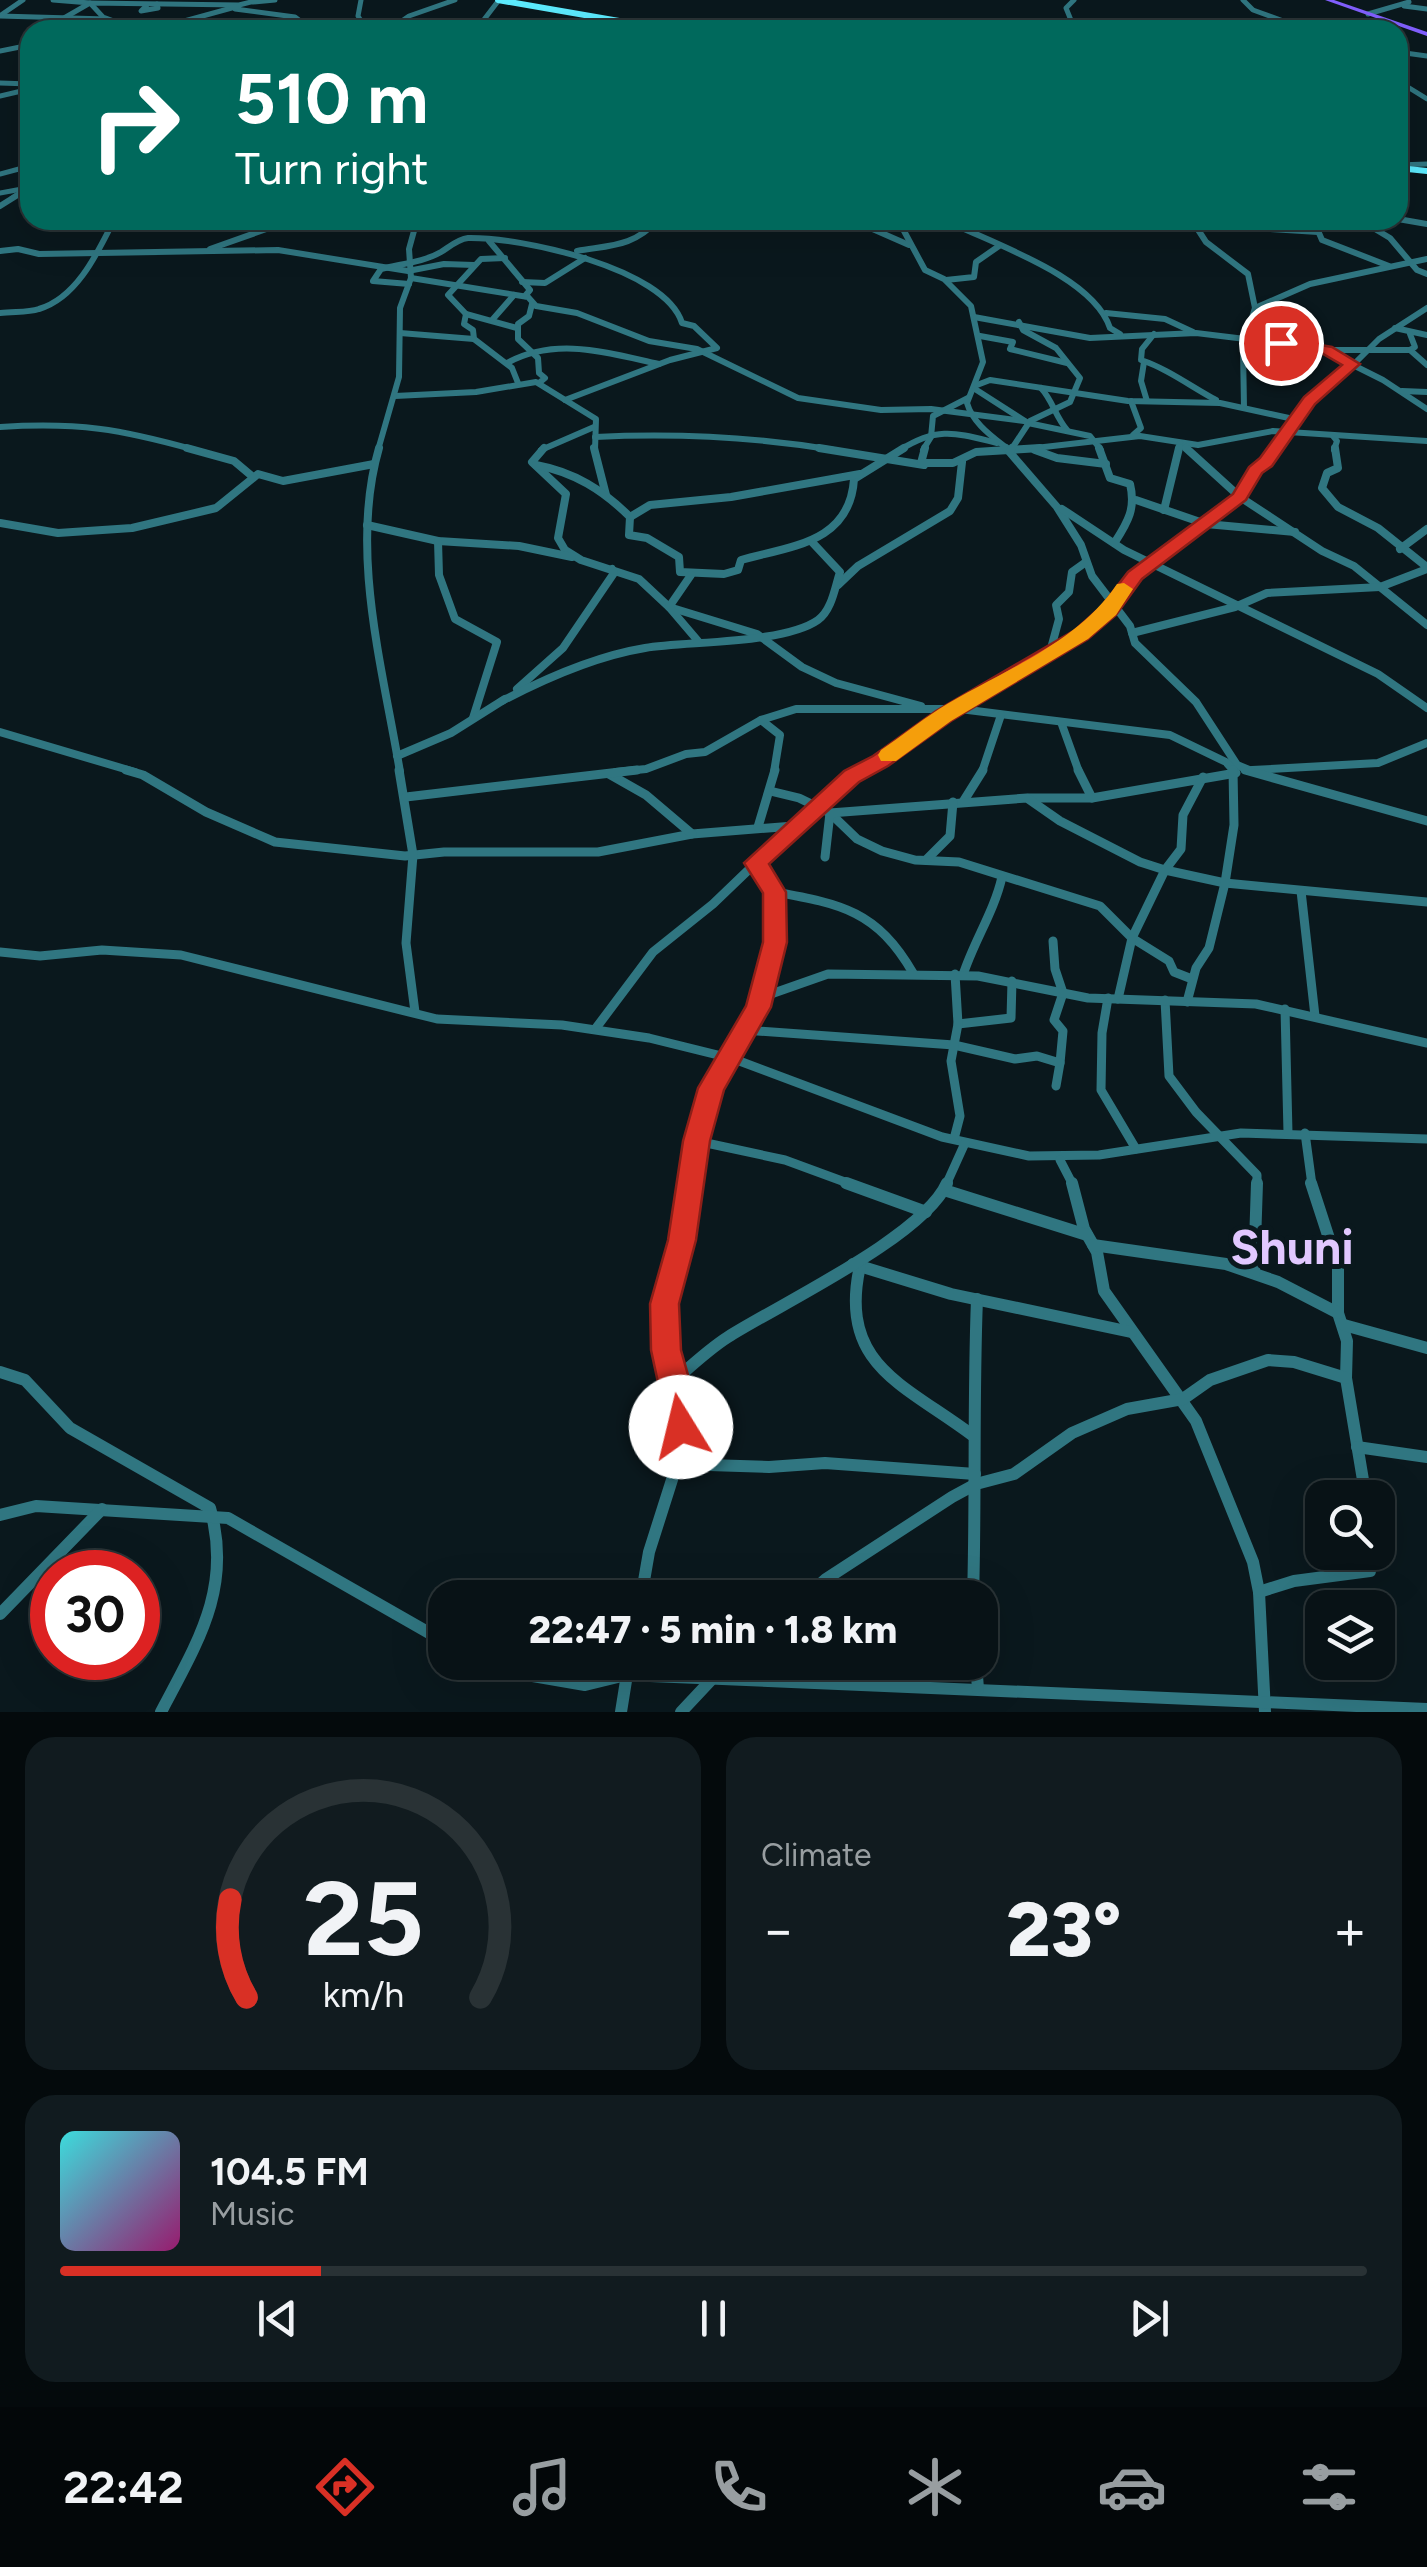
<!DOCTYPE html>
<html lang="en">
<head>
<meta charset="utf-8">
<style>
	:root { --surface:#081216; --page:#111b1f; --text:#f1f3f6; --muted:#989ea1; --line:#293235; --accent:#d93025 }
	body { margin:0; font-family:Figtree,sans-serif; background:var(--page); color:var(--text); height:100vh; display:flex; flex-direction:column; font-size:38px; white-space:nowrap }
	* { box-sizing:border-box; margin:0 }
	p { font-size:32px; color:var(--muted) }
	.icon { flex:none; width:55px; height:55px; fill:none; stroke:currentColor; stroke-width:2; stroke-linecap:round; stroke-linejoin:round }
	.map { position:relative; height:1712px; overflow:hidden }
	.side { display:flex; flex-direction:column; gap:25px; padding:25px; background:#040a0c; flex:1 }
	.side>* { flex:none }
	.top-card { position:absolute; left:20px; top:20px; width:1388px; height:210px; border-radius:30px; box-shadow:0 10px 40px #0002,0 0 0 2px var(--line); background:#00695c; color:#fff; overflow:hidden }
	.fabs { position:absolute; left:1305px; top:1480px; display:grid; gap:20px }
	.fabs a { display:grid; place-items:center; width:90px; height:90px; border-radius:20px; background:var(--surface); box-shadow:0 10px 40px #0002,0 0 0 2px var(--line); font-size:50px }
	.speed { position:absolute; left:30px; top:1550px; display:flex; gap:20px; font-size:50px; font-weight:700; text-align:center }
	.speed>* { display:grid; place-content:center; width:130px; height:130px; border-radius:50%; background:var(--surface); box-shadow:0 10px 40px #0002,0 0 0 2px var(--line); line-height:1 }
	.speed .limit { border:15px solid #d22; background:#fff; color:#111 }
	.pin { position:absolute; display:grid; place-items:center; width:85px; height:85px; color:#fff; margin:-42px; border:5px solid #fff; border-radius:50%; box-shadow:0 2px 10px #0007 }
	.me { position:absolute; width:110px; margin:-55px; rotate:351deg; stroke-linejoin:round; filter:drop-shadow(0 0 8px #0008) }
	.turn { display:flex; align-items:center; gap:35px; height:210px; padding:0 50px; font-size:45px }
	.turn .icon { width:130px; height:130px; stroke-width:2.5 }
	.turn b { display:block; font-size:70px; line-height:85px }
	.big { font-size:75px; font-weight:800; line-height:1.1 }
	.side .card { flex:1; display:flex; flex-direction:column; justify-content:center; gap:15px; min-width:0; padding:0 35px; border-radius:30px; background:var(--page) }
	.side .dial { align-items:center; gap:0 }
	.dial svg { height:260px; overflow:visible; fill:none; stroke:var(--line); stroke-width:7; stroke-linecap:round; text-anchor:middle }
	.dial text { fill:var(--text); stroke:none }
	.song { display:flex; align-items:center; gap:30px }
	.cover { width:120px; height:120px; border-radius:15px; background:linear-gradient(135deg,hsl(180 70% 55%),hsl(320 70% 35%)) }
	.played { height:10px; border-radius:5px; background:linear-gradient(90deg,var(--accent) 20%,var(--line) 20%) }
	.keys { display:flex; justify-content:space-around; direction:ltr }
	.heat { display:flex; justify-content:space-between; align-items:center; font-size:55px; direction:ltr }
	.side .tiles { flex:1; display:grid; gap:25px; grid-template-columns:1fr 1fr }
	.card:last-child { grid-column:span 2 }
	.trip { position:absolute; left:428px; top:1580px; width:570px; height:100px; border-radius:30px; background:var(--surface); box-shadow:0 10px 40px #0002,0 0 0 2px var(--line); font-weight:800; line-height:100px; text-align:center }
	.tab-bar { display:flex; height:160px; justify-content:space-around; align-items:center; background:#030709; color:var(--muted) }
	.tab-bar .icon { width:70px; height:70px }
	.tab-bar .active { color:var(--accent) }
	.tab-bar b { font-size:45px; color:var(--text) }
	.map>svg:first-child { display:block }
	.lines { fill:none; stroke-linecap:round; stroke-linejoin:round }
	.minor-far4 { stroke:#307681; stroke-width:5 }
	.minor-far3 { stroke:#307681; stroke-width:6 }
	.minor-far2 { stroke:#307681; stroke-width:8 }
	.minor-far1 { stroke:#307681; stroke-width:9 }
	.minor { stroke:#307681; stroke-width:12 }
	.secondary { stroke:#5decff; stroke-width:6 }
	.trunk { fill:#8260ff; fill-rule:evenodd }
	.route { fill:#d93025; stroke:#8d1f18; stroke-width:2.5 }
	.slow { fill:#f59e0b }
	.labels { text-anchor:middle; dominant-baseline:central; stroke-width:10; stroke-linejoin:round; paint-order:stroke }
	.near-quarter-label { font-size:48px; font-weight:bold; fill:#e1c8ff; stroke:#0a181d }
</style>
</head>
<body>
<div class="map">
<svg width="1427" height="1712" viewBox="0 0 1427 1712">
	<rect width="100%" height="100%" fill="#0a181d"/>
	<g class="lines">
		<!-- minor-far4 -->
		<g class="minor-far4">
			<path d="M 53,0 L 90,3 L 103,17 L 114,21 L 213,30"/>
			<path d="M 361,0 L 358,16 L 367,30"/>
			<path d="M 1074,0 L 1066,8 L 1075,30"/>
			<path d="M 1243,0 L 1253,10 L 1308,30"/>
			<path d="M 253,2 L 275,0"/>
			<path d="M 147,5 L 141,11 L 158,8 L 157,4"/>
			<path d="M 1404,6 L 1427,9"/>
			<path d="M 235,9 L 295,17 L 312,30"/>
			<path d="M 1368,14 L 1409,2"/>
			<path d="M 1,15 L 23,0"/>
			<path d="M 0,16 L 107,19"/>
			<path d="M 64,18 L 90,3 L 239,5 L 259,0"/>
			<path d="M 177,23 L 239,6"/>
			<path d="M 389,30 L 409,16 L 455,0"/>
			<path d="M 476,30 L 499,0"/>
			<path d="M 0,51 L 30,45"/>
			<path d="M 1398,52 L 1427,56"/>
			<path d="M 1398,81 L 1427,99"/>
			<path d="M 0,83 L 30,84"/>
			<path d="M 0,96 L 30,89"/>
			<path d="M 1398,165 L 1427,164"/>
			<path d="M 0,174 L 30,166"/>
			<path d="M 0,193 L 22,189"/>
			<path d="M 12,198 L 30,186"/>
		</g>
		<!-- minor-far3 -->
		<g class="minor-far3">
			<path d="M 0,206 L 16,196"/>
			<path d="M 1398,219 L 1427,224"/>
			<path d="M 852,220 L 909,245"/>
			<path d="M 914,220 L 904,231 L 925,270 L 944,279 L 971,306 L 983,362 L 967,403 C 973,424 993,437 1009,450"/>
			<path d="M 945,220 C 993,244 1093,276 1110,328 L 1120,334"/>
			<path d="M 1199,220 L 1195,225 L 1206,242 L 1248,274 L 1255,308"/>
			<path d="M 1249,220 L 1255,228 L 1318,232"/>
			<path d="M 1320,220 L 1316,226 L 1322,240 L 1389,266"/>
			<path d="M 1360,220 L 1390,238 L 1417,270 L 1427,274"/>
			<path d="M 1198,221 L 1253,226"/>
			<path d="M 489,241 L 530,290 L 525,296"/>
			<path d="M 210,249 L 292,220"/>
			<path d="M 0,251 L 18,249 L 39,254 L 278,250 L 408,271 L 444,264 L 474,265"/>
			<path d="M 577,251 C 611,245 633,247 658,220"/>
			<path d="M 505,258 L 481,259 L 448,295 L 466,314 L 517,328"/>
			<path d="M 411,278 L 528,297 L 536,306 L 577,313 L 649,341 L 697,349 L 798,398 L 881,410 L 931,409 L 1024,421"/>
			<path d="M 946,280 L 974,277 L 976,262 L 999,246"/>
			<path d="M 522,282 L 545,283 L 585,258"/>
			<path d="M 409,284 L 373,281 L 381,269 C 400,264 424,262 441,252 C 449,247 458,239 468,238 C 521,237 665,268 682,323 L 694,326 L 717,348 L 670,360 L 565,400"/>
			<path d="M 532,304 L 529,316 L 518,324 L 518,339 L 538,358 L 539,373 L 545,378 L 539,383"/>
			<path d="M 0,313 C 13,311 27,313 39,309 C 77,298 98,252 114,220"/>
			<path d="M 1106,313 L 1165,319 L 1193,332"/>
			<path d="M 466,314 L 464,324 L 473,330 L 474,339 L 512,368 L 518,383"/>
			<path d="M 974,317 L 1090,338 L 1196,333 L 1319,348 L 1383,380 L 1427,409"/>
			<path d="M 493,319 L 514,295"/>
			<path d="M 1395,328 L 1427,335"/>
			<path d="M 400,333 L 474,339"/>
			<path d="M 1154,334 L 1142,349 L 1141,360 C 1168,369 1190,386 1216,400"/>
			<path d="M 980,336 L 1013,342 L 1010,349 L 1067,363"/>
			<path d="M 1331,350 L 1410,350 L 1415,347 L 1410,334"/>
			<path d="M 1410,350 L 1427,365"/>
			<path d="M 1144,362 L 1141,381 L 1147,401"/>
			<path d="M 507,363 C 556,336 608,353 659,364"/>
			<path d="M 977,385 L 990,380 L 1128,401 L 1220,403 L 1298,420"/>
			<path d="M 1041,388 C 1053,401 1055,416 1067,430"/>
			<path d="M 975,389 L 1028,423 L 1090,436 L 1101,450"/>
			<path d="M 1402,391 L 1427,392"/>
			<path d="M 395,396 L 476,392 L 536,382 L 596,419 L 595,450"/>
			<path d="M 1131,401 L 1141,428 L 1133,435"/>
			<path d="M 1244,408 L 1243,347 L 1255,308 L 1310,284 L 1427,259"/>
			<path d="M 0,427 C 78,422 120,429 195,450"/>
			<path d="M 1333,436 L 1337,441 L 1334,450"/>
			<path d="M 595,437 C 675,433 755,437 834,450"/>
			<path d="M 1182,444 L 1189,450"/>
			<path d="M 378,450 L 399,377 L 400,308 L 411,278 L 409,249 L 417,220"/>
			<path d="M 541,450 L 594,427"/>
			<path d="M 900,450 C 938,426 956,433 997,443"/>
			<path d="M 923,450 L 931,437 L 933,416 L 968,398"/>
			<path d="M 1011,450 L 1030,421 L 1070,402 L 1080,378 L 1056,348 L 1023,330 L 1019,322"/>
			<path d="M 1018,450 L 1140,436 L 1198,445 L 1273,431 L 1427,441"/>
			<path d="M 1178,450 L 1180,443"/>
			<path d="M 1275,450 L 1313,396 L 1341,377 L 1379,339 L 1427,308"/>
		</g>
		<!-- minor-far2 -->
		<g class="minor-far2">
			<path d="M 187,448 L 234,461 L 253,477"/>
			<path d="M 379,448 C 349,551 383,669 400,772"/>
			<path d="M 544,448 L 532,462 L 566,494 L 558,538 L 565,550 L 581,560 L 639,579 L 669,607 L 757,634 L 802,667 L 836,683 L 921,706"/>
			<path d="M 594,448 L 606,495"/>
			<path d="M 819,448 L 924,465"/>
			<path d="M 925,448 L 921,463 L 953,463 L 976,452 L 1040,448"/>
			<path d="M 1006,448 L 1057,507 L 1081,545 L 1092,576 L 1130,626 L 1135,643 L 1196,702 L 1237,765 L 1254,772"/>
			<path d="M 1099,448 L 1110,478 L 1130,484 C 1136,508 1128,522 1115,542"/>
			<path d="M 1186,448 L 1240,497 L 1322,551 L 1354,566 L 1427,625"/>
			<path d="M 1335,448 L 1338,468 L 1327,473 L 1322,488 L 1338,507 L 1378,528 L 1427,567"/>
			<path d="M 1035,450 L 1057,458 L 1106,464"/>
			<path d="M 1010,451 L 1012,448"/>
			<path d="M 536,465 C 574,472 603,490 630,517 L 629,535 L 647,538 L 679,557 L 680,572 L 724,574 L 738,570 L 741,560 C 791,546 850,543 854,479 L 904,448"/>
			<path d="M 1136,500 L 1206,524 L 1295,532"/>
			<path d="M 1062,509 L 1124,550 L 1378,674 L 1427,708"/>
			<path d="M 1164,510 L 1179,448"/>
			<path d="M 630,517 L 650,505 L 731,497 L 860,474"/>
			<path d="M 0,523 L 58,533 L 132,528 L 216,508 L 258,474 L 283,481 L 374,464"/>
			<path d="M 367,525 L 438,541 L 519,546 L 572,557"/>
			<path d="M 438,541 L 439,575 L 455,619 L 497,642 L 473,718"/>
			<path d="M 1400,549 L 1427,529"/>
			<path d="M 691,575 L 669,607 L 698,641"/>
			<path d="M 838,585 L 858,566 L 950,511 L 958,498 L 962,462"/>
			<path d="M 1132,633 L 1235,607 L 1267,593 L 1380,587 L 1427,569"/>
			<path d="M 1050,652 L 1059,619 L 1056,605 L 1069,592 L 1072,572 L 1086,562"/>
			<path d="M 517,689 L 563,648 L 614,573 L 612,569"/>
			<path d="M 502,701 C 546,678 596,656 645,648 C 688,641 784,644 818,620 C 832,610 835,587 840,572 L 811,541"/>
			<path d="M 761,720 L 780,735 L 774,772"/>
			<path d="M 1061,722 L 1079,772"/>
			<path d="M 0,732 L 135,772"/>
			<path d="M 397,756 L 451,733 L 505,699"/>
			<path d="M 1252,770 L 1378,763 L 1427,743"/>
			<path d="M 616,772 L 646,769 L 686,754 L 705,752 L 761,720 L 796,709 L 960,709 L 1170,735 L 1226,762 L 1235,772"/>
			<path d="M 859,772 L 943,716 L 1081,635 L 1109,611 L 1135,576 L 1240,497 L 1255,470 L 1276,448"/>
			<path d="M 982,772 L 1001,715"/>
		</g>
		<!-- minor-far1 -->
		<g class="minor-far1">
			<path d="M 126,770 L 143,775 L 206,812 L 275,842 L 405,856 L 444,852 L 598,852 L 692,834 L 794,826"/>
			<path d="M 399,770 L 413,855 L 406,943 L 415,1012"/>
			<path d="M 1078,770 L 1092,798"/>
			<path d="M 1245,770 L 1427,821"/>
			<path d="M 609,774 L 646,795 L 692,834"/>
			<path d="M 770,791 L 799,798 L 830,813 L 857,839 L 882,851 L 915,860 L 959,862 L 1100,906 L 1132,938 L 1169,961 L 1174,972 L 1192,979"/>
			<path d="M 406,797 L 637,770"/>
			<path d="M 1029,798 L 1092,798 L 1236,773"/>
			<path d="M 963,802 L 983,770"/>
			<path d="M 758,827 L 775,770"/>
			<path d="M 825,857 L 830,813 L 1027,798 L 1060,821 L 1140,862 L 1165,870 L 1225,883 L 1427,902"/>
			<path d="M 926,860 L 950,836 L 953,802"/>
			<path d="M 755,863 L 775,892 L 776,924 L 759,1005"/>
			<path d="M 1301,891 L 1315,1016"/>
			<path d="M 775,892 C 842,904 877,911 913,973"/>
			<path d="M 1053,941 L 1055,969 L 1063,993 L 1054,1020 L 1063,1031 L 1060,1063"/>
			<path d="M 0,952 L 40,956 L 102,950 L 181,955 L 437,1019 L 562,1025 L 649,1038 L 734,1059 L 942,1137 L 1029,1156 L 1099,1155 L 1241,1133 L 1427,1139"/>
			<path d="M 963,975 C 974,941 994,912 1002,877"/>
			<path d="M 1108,998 L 1102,1033 L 1101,1090 L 1136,1149"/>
			<path d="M 1118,999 L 1132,938 L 1165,870 L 1181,849 L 1183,815 L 1203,777"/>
			<path d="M 1165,1000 L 1169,1076 L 1196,1112 L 1257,1175 L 1257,1185"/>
			<path d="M 1187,1002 L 1196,968 L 1209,948 L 1225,883 L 1234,825 L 1233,770"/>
			<path d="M 1285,1009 L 1288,1133"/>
			<path d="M 958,1024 L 1011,1018 L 1012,981"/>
			<path d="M 596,1028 L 653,952 L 713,904 L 812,809 L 863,770"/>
			<path d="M 744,1030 L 954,1045 L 1015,1059 L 1037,1056 L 1060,1063 L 1056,1086"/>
			<path d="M 1305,1133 L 1312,1185"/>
			<path d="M 954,1139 L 960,1116 L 951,1061 L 958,1024 L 955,974"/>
			<path d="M 697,1141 L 785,1160 L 853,1185"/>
			<path d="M 1060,1160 L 1073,1185"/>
			<path d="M 690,1185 L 697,1141 L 712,1088 L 758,1007 L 771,994 L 828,974 L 978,976 L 1088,998 L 1256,1004 L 1427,1043"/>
			<path d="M 946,1185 L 965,1143"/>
		</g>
		<!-- minor -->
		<g class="minor">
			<path d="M 846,1183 L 926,1212"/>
			<path d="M 1072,1183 L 1084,1229 L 1097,1252 L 1104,1291 L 1196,1421 L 1253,1562 L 1259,1592 L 1265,1712"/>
			<path d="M 1311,1183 L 1338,1266 L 1338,1313 L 1347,1341 L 1346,1378 L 1366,1498"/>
			<path d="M 944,1190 L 1087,1235"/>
			<path d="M 1093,1245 L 1226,1264 L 1278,1282 L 1338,1313"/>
			<path d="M 853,1264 L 951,1294 L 1131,1332"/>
			<path d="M 860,1266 C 838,1365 904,1384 972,1435"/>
			<path d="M 1254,1273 L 1257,1183"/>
			<path d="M 1344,1325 L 1427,1348"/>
			<path d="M 0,1372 L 25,1380 L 70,1428 L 210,1508 C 233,1588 197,1643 161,1712"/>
			<path d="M 674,1381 C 691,1366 709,1349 728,1337 C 780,1304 924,1236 947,1183"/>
			<path d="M 1357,1447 L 1427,1457"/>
			<path d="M 677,1464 L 769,1467 L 825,1463 L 975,1474"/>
			<path d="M 0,1515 L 36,1506 L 228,1518 L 445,1642"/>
			<path d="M 1259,1592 L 1294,1581 L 1370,1571 L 1372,1552"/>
			<path d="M 641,1598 L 649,1552 L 677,1464 L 679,1399 L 666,1351 L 665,1304 L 682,1240 L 691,1183"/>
			<path d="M 805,1598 L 826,1579 L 952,1497 L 976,1484 L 1014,1474 L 1072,1433 L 1127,1409 L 1183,1399 L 1210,1380 L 1268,1360 L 1294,1362 L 1346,1378"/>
			<path d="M 973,1598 C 976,1498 973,1399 977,1299"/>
			<path d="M 0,1614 L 102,1509"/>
			<path d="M 487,1662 L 527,1675 L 585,1685 L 626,1675 L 1427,1709"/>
			<path d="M 976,1662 L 978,1689"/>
			<path d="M 621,1712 L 629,1662"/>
			<path d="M 681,1712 L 728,1662"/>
		</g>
		<!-- secondary -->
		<g class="secondary">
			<path d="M 498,0 L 671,30"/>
			<path d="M 1398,168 L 1427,171"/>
		</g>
		<!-- trunk -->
		<path class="trunk" d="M 1325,0 L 1334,0 L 1427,32 L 1427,36 Z"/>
	</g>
	<!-- route -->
	<path class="route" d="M 1281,338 L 1332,347 L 1360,364 L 1315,404 L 1272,466 L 1262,473 L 1246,500 L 1142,579 L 1116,615 L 1088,639 L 951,721 L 888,766 L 859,782 L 769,864 L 786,892 L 787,942 L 771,1007 L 724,1090 L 710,1141 L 696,1240 L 679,1304 L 681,1350 L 695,1400 L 697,1427 L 692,1438 L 681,1443 L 670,1438 L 651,1350 L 650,1304 L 668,1240 L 683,1141 L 698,1088 L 746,1006 L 763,942 L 763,893 L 744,863 L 844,771 L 873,756 L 936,711 L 1075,630 L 1102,606 L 1128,572 L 1233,494 L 1249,467 L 1260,458 L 1304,397 L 1342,365 L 1323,354 L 1276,346 L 1273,343 Z"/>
	<!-- slow -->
	<path class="slow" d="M 1124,583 L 1133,589 L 1116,615 L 1088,639 L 951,721 L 896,761 L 881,761 L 878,755 L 881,750 C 900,737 919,722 939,709 C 999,672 1076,645 1117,584 Z"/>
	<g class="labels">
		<!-- near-quarter labels -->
		<g class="near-quarter-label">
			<text x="1292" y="1247">Shuni</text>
		</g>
	</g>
</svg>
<div class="fabs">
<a><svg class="icon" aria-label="search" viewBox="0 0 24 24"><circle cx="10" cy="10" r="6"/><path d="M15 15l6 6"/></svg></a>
<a><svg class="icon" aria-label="layers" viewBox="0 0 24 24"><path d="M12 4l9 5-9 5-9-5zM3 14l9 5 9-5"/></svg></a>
</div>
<div class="speed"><div class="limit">30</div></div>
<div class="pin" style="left:1281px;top:343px;background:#d93025"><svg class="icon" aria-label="arrive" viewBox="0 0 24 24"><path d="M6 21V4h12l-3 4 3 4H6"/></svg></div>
<svg class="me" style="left:681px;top:1427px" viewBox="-20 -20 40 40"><circle r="19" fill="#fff"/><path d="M0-13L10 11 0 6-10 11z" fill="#d93025"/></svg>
<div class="trip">22:47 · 5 min · 1.8 km</div>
<div class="top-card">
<div class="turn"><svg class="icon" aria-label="right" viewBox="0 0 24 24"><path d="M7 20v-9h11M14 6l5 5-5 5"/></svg><div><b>510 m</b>Turn right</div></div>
</div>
</div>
<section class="side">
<div class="tiles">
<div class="card dial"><svg viewBox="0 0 100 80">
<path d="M14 69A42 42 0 1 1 86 69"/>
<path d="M14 69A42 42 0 0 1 9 39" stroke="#d93025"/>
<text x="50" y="56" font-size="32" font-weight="700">25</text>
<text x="50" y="72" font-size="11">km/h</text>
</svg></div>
<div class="card"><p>Climate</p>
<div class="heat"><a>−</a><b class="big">23°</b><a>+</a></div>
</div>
<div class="card">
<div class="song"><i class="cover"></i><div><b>104.5 FM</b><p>Music</p></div></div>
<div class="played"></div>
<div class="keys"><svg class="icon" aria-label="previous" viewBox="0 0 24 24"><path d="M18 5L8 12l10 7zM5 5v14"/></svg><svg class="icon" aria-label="pause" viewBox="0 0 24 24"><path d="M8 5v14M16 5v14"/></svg><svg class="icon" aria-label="next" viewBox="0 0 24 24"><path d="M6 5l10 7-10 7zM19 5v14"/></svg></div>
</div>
</div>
</section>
<nav class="tab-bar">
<b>22:42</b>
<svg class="icon active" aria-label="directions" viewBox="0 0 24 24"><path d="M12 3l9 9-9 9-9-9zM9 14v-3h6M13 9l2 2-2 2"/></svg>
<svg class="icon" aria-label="music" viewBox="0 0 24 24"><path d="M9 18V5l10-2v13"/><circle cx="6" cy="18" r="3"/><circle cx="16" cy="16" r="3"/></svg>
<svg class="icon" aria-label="phone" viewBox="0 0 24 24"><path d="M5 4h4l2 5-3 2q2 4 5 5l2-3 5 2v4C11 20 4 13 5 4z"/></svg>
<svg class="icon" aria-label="climate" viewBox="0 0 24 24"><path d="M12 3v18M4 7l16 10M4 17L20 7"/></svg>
<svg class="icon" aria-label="car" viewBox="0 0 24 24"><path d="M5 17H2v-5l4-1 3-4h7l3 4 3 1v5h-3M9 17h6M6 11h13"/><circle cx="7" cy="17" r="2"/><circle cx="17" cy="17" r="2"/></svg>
<svg class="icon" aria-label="filters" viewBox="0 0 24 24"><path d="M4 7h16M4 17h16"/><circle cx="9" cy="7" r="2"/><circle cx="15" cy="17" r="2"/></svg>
</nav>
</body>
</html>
